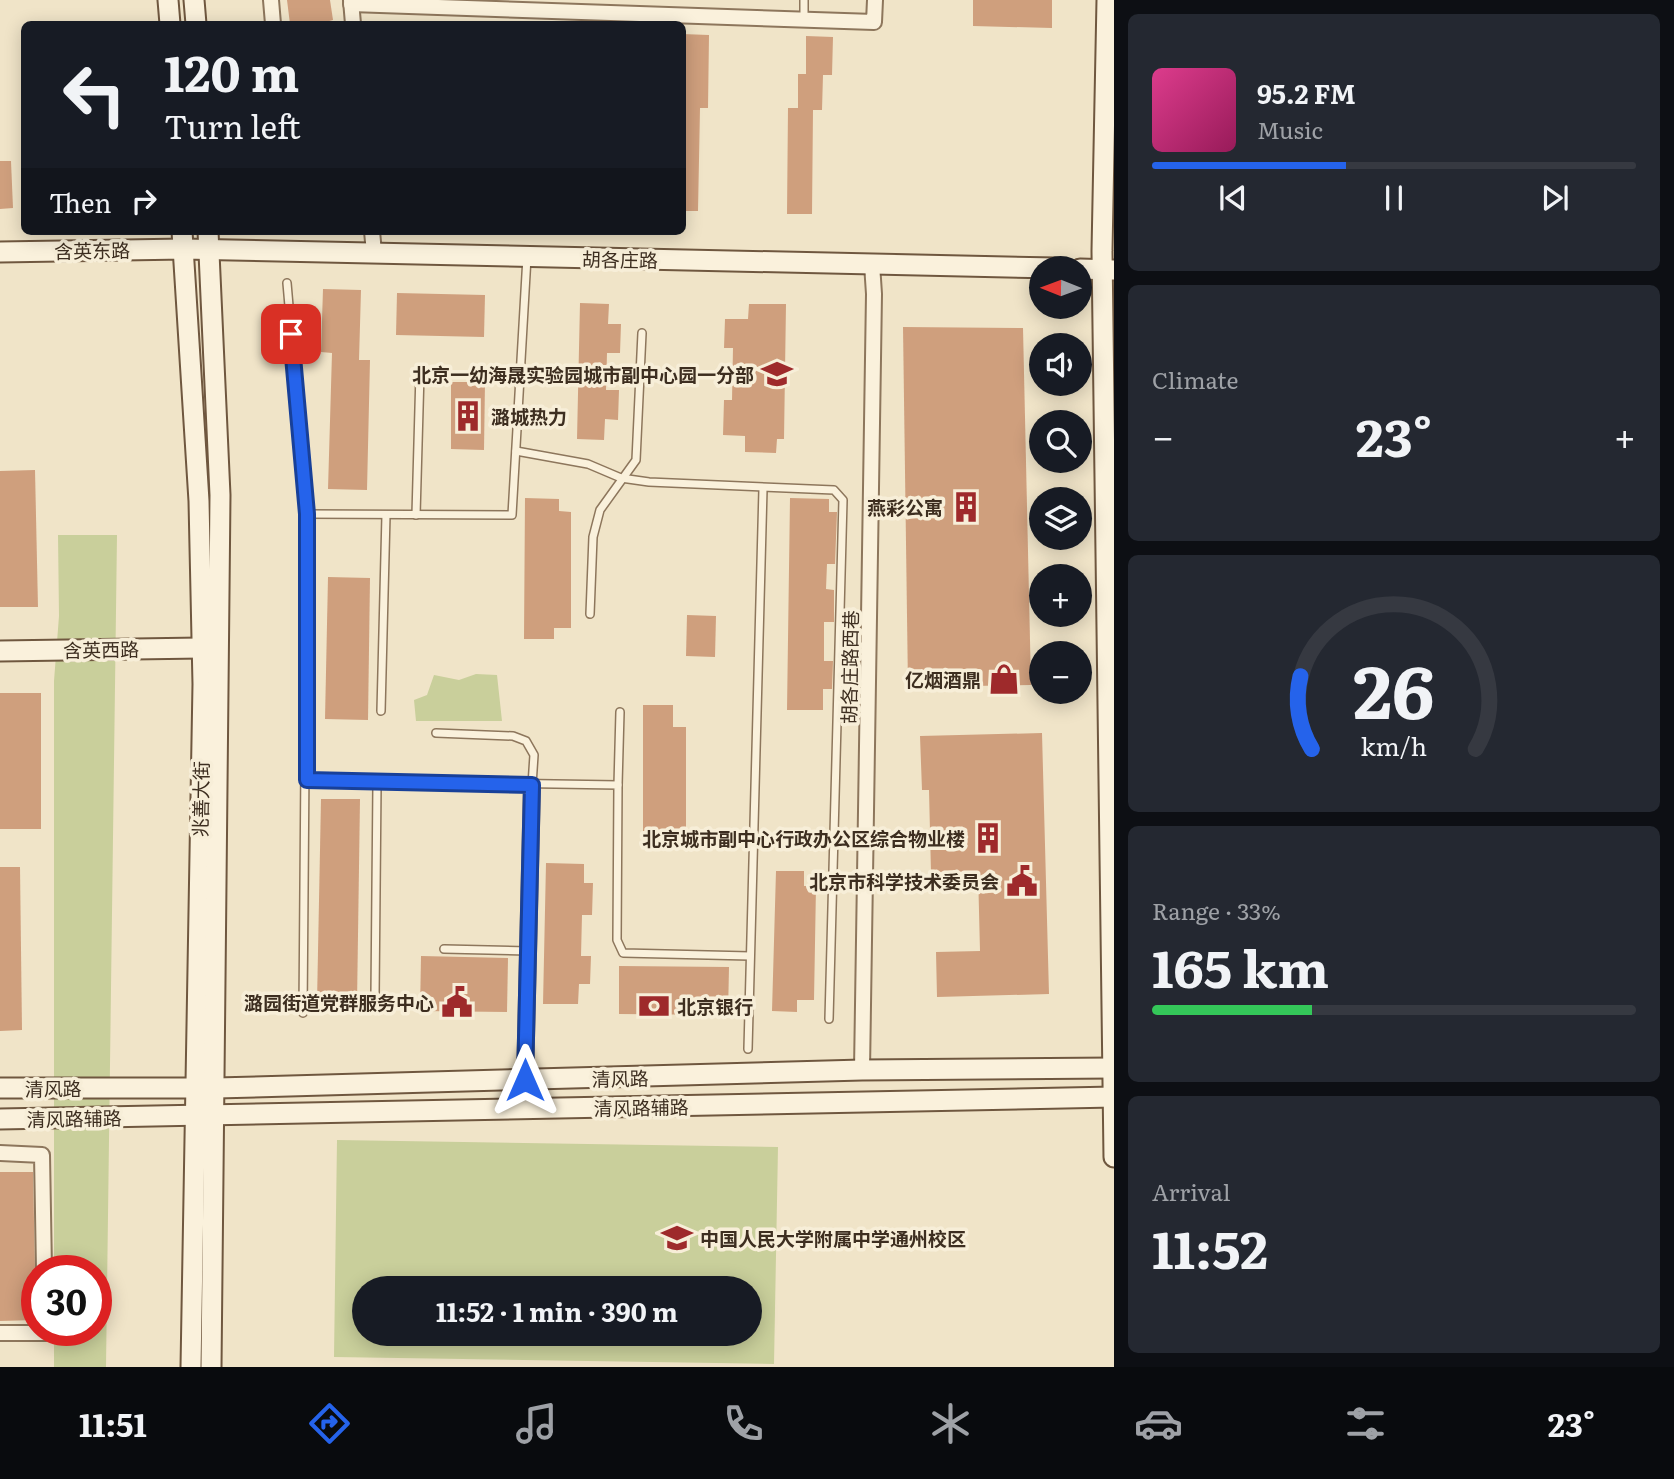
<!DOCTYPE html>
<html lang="en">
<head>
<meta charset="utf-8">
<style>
	:root { --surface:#171b24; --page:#242831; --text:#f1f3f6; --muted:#9ea1a6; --line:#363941; --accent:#2563eb }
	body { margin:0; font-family:Literata,"Noto Sans SC",serif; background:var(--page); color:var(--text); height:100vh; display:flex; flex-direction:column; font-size:26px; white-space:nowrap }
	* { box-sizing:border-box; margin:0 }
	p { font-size:23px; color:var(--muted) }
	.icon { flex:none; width:38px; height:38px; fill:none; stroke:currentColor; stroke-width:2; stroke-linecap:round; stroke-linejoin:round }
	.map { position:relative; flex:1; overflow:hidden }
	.panel { display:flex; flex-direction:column; gap:14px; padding:14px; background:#0d0f14; width:560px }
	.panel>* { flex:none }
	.banner { position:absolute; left:21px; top:21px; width:665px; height:214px; border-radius:10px; box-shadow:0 4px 18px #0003; background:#171b24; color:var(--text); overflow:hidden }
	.needle { width:46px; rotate:271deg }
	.buttons { position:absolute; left:1029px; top:256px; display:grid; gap:14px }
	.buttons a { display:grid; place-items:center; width:63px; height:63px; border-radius:50%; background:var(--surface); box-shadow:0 4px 18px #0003; font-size:35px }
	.speed { position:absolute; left:21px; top:1255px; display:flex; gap:14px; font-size:35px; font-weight:700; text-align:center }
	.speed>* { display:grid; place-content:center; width:91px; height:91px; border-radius:50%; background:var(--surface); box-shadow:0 4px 18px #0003; line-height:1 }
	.speed .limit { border:10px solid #d22; background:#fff; color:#111 }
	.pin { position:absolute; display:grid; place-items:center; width:60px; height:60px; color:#fff; margin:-30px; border-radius:14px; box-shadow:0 4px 10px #0006 }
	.me { position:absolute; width:77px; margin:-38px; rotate:0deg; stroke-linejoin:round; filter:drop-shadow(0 0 5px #0008) }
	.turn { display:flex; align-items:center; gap:24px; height:147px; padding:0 28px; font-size:32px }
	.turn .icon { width:91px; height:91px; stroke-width:2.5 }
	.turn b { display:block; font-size:49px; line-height:60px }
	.then { display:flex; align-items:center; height:66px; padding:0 28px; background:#0003; gap:14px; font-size:26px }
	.big { font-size:52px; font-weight:700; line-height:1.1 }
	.panel .card { flex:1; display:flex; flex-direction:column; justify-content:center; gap:10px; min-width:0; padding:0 24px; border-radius:10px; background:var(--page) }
	.panel .dial { align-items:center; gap:0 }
	.dial svg { height:182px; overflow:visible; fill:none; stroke:var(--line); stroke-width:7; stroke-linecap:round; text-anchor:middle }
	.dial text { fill:var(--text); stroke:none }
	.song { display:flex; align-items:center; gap:21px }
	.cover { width:84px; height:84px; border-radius:10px; background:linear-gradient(135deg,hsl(330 70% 55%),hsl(330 70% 35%)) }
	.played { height:7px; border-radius:4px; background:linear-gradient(90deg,var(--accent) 40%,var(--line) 40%) }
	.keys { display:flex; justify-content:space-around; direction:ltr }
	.heat { display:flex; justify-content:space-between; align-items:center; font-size:38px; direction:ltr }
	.charge { height:10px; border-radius:5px; background:linear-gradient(90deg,#34c759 33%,var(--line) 0) }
	.trip { position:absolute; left:352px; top:1276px; width:410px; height:70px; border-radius:35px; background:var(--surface); box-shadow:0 4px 18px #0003; font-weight:700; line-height:70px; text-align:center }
	.tab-bar { display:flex; height:112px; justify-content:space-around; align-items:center; background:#090b0e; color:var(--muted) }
	.tab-bar .icon { width:49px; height:49px }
	.tab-bar .on { color:var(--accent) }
	.tab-bar b { font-size:32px; color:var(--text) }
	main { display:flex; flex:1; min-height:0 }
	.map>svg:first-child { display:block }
	.green { fill:#c9cf9b; fill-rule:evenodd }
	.building { fill:#cf9f7d }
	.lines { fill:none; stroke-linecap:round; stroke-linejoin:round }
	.lane-casing { stroke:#8d765c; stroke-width:10 }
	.street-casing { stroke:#8d765c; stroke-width:18 }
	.secondary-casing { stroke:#6f573f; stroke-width:23 }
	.lane { stroke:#faf1dc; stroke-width:7 }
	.street { stroke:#faf1dc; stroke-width:14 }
	.secondary { stroke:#faf1dc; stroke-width:19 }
	.route-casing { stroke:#184099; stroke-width:18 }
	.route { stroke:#2563eb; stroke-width:12 }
	.labels { text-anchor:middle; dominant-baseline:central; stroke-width:7; stroke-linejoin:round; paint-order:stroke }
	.street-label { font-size:19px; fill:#3d2e20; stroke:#f7eed8 }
	.poi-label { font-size:19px; font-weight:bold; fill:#3d2e20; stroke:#f7eed8; text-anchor:end }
</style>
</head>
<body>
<main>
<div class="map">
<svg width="1114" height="1367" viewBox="0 0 1114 1367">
	<rect width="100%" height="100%" fill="#f0e4c8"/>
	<!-- green -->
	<g class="green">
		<path d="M 58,535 L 117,535 L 106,1367 L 54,1367 L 54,1330 L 96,1330 L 96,1270 L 54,1270 L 54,681 L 59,616 Z"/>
		<path d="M 476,674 L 497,675 L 502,721 L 416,721 L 414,700 L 427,695 L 434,675 L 459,680 Z"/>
		<path d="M 337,1140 L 778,1147 L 774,1364 L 334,1357 ZM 364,1288 L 749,1288 L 749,1334 L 364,1334 Z"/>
	</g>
	<!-- building -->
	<g class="building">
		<path d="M 287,0 L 330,0 L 333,20 L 318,24 L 290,24 Z"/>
		<path d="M 973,0 L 1052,0 L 1052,28 L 973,26 Z"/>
		<path d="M 682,34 L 709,35 L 708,108 L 700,108 L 698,211 L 682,211 Z"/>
		<path d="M 806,36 L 833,37 L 832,75 L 823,75 L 822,110 L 813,110 L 812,214 L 787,214 L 788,108 L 798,108 L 798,74 L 806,74 Z"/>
		<path d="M 0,161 L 11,161 L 13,208 L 0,209 Z"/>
		<path d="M 323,289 L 361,290 L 359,360 L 370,360 L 367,490 L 328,489 L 332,353 L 321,352 Z"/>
		<path d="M 397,293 L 485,295 L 484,337 L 396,335 Z"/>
		<path d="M 580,303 L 609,304 L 608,324 L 621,324 L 620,353 L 607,353 L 606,390 L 619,390 L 618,420 L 605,419 L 604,440 L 577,439 Z"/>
		<path d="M 749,304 L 786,304 L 784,439 L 777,439 L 776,453 L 745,452 L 745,436 L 723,435 L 724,400 L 732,400 L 733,348 L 724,348 L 725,319 L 748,319 Z"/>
		<path d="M 903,327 L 1023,328 L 1031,685 L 908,687 Z"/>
		<path d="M 451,382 L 485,382 L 484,450 L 451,449 Z"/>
		<path d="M 35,470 L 38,607 L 0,607 L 0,471 Z"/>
		<path d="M 525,498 L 559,499 L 559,511 L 571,512 L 571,628 L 554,628 L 554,639 L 524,639 Z"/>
		<path d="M 790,498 L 829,499 L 829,512 L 837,512 L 835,564 L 827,564 L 826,589 L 834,590 L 834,622 L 824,622 L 824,661 L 833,661 L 832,689 L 823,689 L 823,710 L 787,710 Z"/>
		<path d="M 328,577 L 370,578 L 368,720 L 325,719 Z"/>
		<path d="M 687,615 L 716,616 L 715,657 L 686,656 Z"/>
		<rect x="0" y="693" width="41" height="136"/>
		<path d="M 643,705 L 673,705 L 673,727 L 686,727 L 686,837 L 671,837 L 671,849 L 643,849 Z"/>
		<path d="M 1042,733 L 1049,994 L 937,997 L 936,952 L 980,951 L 978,871 L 931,873 L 929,790 L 922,790 L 920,736 Z"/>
		<path d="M 321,799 L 360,799 L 357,1003 L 317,1002 Z"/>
		<path d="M 546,863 L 584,864 L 584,883 L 593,883 L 592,915 L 582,915 L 581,956 L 591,956 L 590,984 L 579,984 L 578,1004 L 543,1004 Z"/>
		<path d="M 0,867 L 20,867 L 22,1030 L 0,1031 Z"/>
		<path d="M 776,871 L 804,871 L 804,886 L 816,886 L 814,1000 L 797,1000 L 797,1012 L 772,1011 Z"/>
		<path d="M 421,956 L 508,958 L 507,1012 L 420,1011 Z"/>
		<path d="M 619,966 L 729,967 L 728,1015 L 619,1014 Z"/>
		<path d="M 0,1172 L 33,1172 L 36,1320 L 0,1321 Z"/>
	</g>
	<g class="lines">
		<defs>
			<g id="lane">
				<path d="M 804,19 L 804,0"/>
				<path d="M 287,283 L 307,514 L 303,1013"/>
				<path d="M 516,451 L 588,464 L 621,478 L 649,482 L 834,490 L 843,500 L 829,1019"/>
				<path d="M 307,514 L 512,515 L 527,257"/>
				<path d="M 416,515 L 420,373"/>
				<path d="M 590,614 L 593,537 L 600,510 L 636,460 L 642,333"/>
				<path d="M 381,711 L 386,515"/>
				<path d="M 436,733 L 513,736 L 526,741 L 534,755 L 532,785"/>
				<path d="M 307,780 L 618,785 L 617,940 L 623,953 L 750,956"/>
				<path d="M 618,785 L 620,712"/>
				<path d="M 444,949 L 527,951"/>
				<path d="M 375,996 L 377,784"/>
				<path d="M 748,1049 L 763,489"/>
			</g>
			<g id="street">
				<path d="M 271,0 L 273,24"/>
				<path d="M 351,0 L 353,24"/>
				<path d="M 351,4 L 874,22 L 875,0"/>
				<path d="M 372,231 L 374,253"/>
				<path d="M 862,1070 L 874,294 L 872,264"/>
				<path d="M 525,1080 L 532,785"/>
				<path d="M 0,1153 L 42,1155 L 44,1270"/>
				<path d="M 0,1333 L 46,1333 L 46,1330"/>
			</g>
			<g id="secondary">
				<path d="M 168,0 L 170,24"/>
				<path d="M 194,0 L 196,24"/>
				<path d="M 1107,0 L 1102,251 L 1114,1157"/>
				<path d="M 182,231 L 199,501 L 203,684 L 191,1367"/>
				<path d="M 208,231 L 220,495 L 211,1367"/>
				<path d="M 0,252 L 184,249 L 1056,268"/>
				<path d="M 1080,269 L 1113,270"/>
				<path d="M 0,651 L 201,648"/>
				<path d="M 0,1088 L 216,1088 L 862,1070 L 1114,1068"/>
				<path d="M 0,1119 L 1114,1097"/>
			</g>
		</defs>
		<!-- lane casing -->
		<use href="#lane" class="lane-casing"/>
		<!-- street casing -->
		<use href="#street" class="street-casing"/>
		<!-- secondary casing -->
		<use href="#secondary" class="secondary-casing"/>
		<!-- lane -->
		<use href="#lane" class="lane"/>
		<!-- street -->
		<use href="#street" class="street"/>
		<!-- secondary -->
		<use href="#secondary" class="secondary"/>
	</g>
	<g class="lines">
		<defs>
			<path id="route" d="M 291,334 L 307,514 L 307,780 L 532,785 L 525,1080"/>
		</defs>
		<!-- route casing -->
		<use href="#route" class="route-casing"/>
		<!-- route -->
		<use href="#route" class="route"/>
	</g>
	<!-- icons -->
	<defs>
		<symbol id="school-bare" viewBox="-9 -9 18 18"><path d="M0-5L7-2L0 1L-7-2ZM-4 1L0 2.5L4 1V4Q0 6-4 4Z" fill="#9e2a2b" stroke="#f7eed8" stroke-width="2.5" paint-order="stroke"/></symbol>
		<symbol id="building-bare" viewBox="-9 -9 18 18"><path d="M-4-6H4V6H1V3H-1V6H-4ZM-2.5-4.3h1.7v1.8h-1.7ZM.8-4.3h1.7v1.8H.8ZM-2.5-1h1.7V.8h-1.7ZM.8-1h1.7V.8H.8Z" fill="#9e2a2b" stroke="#f7eed8" stroke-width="2.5" paint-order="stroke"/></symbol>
		<symbol id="shop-bare" viewBox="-9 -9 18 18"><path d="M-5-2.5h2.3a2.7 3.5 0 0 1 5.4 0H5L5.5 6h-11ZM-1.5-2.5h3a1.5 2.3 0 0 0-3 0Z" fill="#9e2a2b" stroke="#f7eed8" stroke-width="2.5" paint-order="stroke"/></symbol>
		<symbol id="civic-bare" viewBox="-9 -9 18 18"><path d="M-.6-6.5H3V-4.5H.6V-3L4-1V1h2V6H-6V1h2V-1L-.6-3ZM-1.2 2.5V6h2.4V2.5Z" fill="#9e2a2b" stroke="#f7eed8" stroke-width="2.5" paint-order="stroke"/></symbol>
		<symbol id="bank-bare" viewBox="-9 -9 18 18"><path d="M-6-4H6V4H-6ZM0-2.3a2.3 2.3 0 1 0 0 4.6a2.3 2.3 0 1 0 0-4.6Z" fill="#9e2a2b" stroke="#f7eed8" stroke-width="2.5" paint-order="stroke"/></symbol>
	</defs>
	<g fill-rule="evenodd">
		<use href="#school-bare" x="755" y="352" width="44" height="44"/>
		<use href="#building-bare" x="446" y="394" width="44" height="44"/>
		<use href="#building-bare" x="944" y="485" width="44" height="44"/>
		<use href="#shop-bare" x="982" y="657" width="44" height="44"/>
		<use href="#building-bare" x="966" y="816" width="44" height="44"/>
		<use href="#civic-bare" x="1000" y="859" width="44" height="44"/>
		<use href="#civic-bare" x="435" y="980" width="44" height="44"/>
		<use href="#bank-bare" x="632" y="984" width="44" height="44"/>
		<use href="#school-bare" x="655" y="1216" width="44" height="44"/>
	</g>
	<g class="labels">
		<!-- street labels -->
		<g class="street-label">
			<text transform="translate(92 250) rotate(-1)">含英东路</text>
			<text transform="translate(620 259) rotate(1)">胡各庄路</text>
			<text transform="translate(101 649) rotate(-1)">含英西路</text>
			<text transform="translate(849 667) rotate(-89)">胡各庄路西巷</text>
			<text transform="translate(200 799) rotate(-89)">兆善大街</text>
			<text transform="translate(620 1078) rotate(-1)">清风路</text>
			<text x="53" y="1088">清风路</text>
			<text transform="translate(641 1107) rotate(-1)">清风路辅路</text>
			<text transform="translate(74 1118) rotate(-1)">清风路辅路</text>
		</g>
		<!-- poi labels -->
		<g class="poi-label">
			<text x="754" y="374">北京一幼海晟实验园城市副中心园一分部</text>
			<text x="491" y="416" text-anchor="start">潞城热力</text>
			<text x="943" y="507">燕彩公寓</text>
			<text x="981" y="679">亿烟酒鼎</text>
			<text x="965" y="838">北京城市副中心行政办公区综合物业楼</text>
			<text x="999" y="881">北京市科学技术委员会</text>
			<text x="434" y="1002">潞园街道党群服务中心</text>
			<text x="677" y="1006" text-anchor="start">北京银行</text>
			<text x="700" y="1238" text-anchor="start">中国人民大学附属中学通州校区</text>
		</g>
	</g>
</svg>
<div class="buttons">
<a><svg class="needle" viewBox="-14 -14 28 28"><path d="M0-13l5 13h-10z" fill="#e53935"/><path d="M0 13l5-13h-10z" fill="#9ea1a6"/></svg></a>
<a><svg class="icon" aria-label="sound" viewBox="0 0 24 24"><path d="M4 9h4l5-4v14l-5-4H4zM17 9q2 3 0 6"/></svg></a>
<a><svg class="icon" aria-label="search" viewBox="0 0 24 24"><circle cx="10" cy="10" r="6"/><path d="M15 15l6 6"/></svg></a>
<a><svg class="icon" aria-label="layers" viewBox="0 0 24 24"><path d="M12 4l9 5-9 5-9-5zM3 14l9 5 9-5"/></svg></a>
<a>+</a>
<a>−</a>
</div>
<div class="speed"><div class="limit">30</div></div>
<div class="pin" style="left:291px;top:334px;background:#d93025"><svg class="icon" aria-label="arrive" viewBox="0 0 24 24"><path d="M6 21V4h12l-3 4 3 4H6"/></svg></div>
<svg class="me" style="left:525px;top:1080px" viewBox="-20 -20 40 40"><path d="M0-17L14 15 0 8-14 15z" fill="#2563eb" stroke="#fff" stroke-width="4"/></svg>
<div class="trip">11:52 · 1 min · 390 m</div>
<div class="banner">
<div class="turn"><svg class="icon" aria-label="left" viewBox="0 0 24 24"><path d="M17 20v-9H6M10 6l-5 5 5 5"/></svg><div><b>120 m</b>Turn left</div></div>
<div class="then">Then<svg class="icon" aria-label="right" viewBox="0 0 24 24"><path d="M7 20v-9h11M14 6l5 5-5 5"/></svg></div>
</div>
</div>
<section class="panel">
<div class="card">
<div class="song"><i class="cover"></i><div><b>95.2 FM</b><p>Music</p></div></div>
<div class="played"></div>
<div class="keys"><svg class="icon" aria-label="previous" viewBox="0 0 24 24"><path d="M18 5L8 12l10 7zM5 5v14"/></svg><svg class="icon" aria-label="pause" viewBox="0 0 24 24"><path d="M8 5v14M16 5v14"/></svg><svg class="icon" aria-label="next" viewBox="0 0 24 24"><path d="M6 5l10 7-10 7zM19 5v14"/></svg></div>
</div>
<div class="card"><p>Climate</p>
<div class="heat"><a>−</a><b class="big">23°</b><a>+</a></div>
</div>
<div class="card dial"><svg viewBox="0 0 100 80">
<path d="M14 69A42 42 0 1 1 86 69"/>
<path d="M14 69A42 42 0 0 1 9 37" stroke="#2563eb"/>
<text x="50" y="56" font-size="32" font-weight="700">26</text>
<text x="50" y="72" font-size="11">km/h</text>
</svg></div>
<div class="card"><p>Range · 33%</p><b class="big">165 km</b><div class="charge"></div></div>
<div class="card"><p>Arrival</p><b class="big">11:52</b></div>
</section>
</main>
<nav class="tab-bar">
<b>11:51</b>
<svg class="icon on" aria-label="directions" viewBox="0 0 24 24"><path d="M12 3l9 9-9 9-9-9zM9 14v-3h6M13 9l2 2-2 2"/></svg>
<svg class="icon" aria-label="music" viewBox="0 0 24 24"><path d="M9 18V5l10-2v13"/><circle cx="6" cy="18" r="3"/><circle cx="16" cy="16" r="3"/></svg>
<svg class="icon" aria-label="phone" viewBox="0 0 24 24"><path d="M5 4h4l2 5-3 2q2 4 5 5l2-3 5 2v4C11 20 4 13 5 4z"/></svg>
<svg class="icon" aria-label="climate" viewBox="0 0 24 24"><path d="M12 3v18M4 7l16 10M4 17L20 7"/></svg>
<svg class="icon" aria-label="car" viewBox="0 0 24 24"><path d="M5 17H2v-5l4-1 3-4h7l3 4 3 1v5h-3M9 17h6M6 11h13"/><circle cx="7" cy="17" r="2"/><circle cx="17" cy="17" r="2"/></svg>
<svg class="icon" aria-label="filters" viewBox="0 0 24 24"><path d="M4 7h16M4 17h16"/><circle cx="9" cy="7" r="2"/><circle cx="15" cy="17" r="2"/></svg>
<b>23°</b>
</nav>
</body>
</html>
